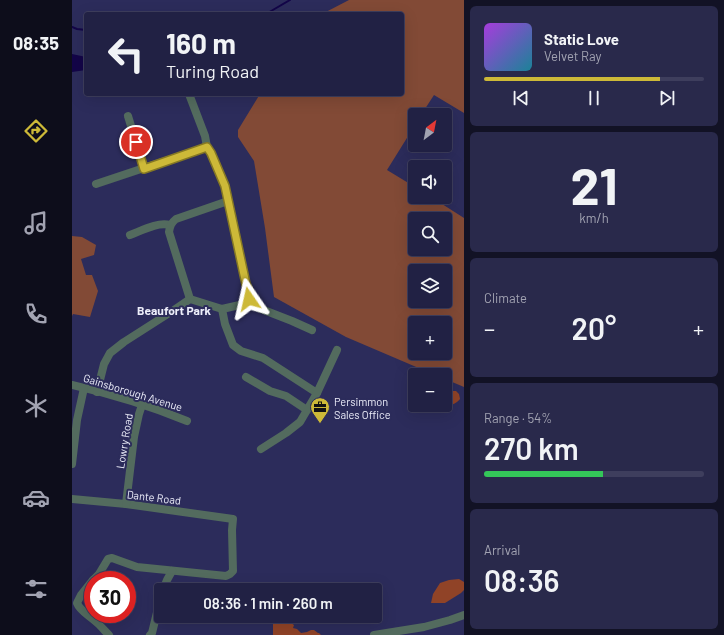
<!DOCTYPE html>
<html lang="en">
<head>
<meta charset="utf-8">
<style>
	:root { --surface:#212144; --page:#29294b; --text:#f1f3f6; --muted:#a2a3b2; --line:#3e3e5d; --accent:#cdb938 }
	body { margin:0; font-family:Barlow,sans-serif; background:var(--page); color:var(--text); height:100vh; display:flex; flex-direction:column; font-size:15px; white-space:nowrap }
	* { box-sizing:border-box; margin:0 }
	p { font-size:13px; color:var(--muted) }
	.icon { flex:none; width:22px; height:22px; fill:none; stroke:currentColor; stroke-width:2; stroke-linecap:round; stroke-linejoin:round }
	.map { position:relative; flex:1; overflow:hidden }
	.drawer { display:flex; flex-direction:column; gap:6px; padding:6px; background:#121225; width:260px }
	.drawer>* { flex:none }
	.banner { position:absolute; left:12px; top:12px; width:320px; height:84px; border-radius:4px; box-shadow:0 4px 16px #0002,0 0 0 1px var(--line); background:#212144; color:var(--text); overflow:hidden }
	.needle { width:26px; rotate:32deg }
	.tools { position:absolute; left:336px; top:108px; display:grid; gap:8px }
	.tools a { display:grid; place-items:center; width:44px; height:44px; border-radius:4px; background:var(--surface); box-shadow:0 4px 16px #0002,0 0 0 1px var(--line); font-size:20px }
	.speed { position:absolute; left:12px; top:571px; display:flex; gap:8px; font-size:20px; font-weight:700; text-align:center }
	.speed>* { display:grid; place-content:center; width:52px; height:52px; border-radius:50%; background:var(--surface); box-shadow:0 4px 16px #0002,0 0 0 1px var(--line); line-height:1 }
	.speed .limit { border:6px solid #d22; background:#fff; color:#111 }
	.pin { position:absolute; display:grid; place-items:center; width:34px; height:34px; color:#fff; margin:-17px; border:2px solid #fff; border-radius:50%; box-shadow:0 1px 4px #0007 }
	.me { position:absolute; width:44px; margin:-22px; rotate:349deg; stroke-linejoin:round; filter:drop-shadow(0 0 3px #0008) }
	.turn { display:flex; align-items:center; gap:14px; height:84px; padding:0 16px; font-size:18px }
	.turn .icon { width:52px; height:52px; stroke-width:2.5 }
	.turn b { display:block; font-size:28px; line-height:34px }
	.big { font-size:30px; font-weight:600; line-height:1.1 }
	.drawer .card { flex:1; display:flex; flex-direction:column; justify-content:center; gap:6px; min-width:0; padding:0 14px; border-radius:6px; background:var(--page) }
	.drawer .dial { align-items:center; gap:0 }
	.dial b { font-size:52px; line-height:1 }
	.song { display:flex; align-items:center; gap:12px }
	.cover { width:48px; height:48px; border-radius:6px; background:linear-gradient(135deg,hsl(280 70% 55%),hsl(190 70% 35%)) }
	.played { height:4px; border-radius:2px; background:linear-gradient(90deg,var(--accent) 80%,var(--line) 80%) }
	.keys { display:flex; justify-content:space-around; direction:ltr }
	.heat { display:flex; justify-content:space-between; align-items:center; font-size:22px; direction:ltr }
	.charge { height:6px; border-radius:3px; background:linear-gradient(90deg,#34c759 54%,var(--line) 0) }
	.trip { position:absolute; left:82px; top:583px; width:228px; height:40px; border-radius:4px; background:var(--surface); box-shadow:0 4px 16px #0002,0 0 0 1px var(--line); font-weight:600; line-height:40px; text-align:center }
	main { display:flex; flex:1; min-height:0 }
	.tabs { display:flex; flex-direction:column; width:72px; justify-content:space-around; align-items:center; background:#0d0d1b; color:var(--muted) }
	.tabs .icon { width:28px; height:28px }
	.tabs .active { color:var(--accent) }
	.tabs b { font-size:18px; color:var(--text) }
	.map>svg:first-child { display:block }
	.green { fill:#824a36; fill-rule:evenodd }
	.forest { fill:#904327 }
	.water { fill:#130548 }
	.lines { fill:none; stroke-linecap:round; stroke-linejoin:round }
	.stream { stroke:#130548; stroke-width:2 }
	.minor { stroke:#536b5e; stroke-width:8 }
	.route-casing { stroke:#857824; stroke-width:10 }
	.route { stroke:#cdb938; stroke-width:7 }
	.labels { text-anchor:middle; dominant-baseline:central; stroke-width:4; stroke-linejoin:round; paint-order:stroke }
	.street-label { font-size:11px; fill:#edeefa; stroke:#2c2c5b }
	.poi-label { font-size:11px; fill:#edeefa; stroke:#2c2c5b; text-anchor:start }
	.neighbourhood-label { font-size:12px; font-weight:bold; fill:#edeefa; stroke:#2c2c5b }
</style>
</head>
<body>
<main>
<nav class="tabs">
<b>08:35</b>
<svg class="icon active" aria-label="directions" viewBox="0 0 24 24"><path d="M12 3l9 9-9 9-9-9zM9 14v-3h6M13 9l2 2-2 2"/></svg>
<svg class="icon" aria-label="music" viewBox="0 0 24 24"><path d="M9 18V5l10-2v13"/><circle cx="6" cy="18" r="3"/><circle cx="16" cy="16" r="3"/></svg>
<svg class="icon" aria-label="phone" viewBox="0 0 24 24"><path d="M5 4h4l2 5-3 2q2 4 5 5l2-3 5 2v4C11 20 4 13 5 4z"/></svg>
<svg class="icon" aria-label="climate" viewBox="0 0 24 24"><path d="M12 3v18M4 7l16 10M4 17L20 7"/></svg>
<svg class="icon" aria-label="car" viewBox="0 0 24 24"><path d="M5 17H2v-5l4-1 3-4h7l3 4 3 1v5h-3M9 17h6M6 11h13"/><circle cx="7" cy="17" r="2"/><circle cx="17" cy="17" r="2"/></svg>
<svg class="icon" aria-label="filters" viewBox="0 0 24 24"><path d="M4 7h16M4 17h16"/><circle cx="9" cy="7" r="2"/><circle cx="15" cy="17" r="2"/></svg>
</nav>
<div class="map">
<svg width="392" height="635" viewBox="0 0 392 635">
	<rect width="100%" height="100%" fill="#2c2c5b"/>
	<!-- green -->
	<g class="green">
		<path d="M 277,0 L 392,0 L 392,113 L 362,95 L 349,115 L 343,115 L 343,125 L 315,170 L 343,187 L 343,197 L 359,197 L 392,218 L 392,387 L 373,379 L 373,375 L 363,375 L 274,337 L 202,297 L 193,228 L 182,161 L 166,137 L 166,130 L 188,94 L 330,94 L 330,14 L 250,14 ZM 343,219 L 373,219 L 373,249 L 343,249 ZM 343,271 L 373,271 L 373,301 L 343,301 ZM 343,323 L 373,323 L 373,353 L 343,353 Z"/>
		<path d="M 0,236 L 10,237 L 24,245 L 22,255 L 9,259 L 14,275 L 20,275 L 26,291 L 18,317 L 1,314 L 0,316 Z"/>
	</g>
	<!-- forest -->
	<g class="forest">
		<path d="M 376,391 L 384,391 L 387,394 L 388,399 C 382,406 374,407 365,406 L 363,405 L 373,405 L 373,392 Z"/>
		<path d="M 387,579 L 392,582 L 392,590 L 389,593 L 373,603 L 359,603 L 361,594 L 368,583 L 377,580 Z"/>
		<path d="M 214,616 L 214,621 L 216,621 L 222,625 L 221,628 L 225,629 L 229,633 L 235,632 L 239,630 L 242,630 L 246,633 L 247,633 L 249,635 L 201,635 L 201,621 Z"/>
	</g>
	<!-- water -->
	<path class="water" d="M 0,54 L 14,57 L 14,70 L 0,72 Z"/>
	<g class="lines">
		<!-- stream -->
		<g class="stream">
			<path d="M 194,14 L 218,0"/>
			<path d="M 0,27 L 5,29 L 14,30"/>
		</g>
		<!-- minor -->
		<g class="minor">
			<path d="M 117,94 L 133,136 L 135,147 L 139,153 L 153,186 L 174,284 L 178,293 L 177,299 L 172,304 L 150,309 L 118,299"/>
			<path d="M 56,116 L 72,169"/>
			<path d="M 24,184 L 135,147"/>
			<path d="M 58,235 C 71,230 85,222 98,225"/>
			<path d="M 118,299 L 97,232 C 98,226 99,223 104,219 L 156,201"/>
			<path d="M 177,299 L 184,307 L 220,321 L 240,330"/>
			<path d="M 150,309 L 153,324 L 161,345 L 169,351 L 191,358 L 245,393"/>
			<path d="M 174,377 L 198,391 L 214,396 L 235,410"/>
			<path d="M 0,385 C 39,394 78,406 115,421"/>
			<path d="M 25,392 L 32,364 L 38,353 L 52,342 L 102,310 L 118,299"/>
			<path d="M 189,449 L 214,433 L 228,422 L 245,393 L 265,350"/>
			<path d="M 0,464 L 5,420 L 12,388"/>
			<path d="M 0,499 L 54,504 L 161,519 L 160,530 L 161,571 L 158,574 L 154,576 L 65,567 L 40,558 L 36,559 L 27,574 L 21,580"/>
			<path d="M 54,504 L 62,437 L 67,414 L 70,405"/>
			<path d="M 21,580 L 9,595 L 5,603 C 8,611 17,615 23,621 C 28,625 32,630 37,635"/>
			<path d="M 91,590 L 95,580 L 100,571"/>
			<path d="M 78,635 L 80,633 L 89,596"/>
			<path d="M 302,635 L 352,627 L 378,620 L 392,615"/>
		</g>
	</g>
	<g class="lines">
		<defs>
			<path id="route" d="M 64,142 L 72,169 L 135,147 L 139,153 L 153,186 L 174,284 L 178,293 L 177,299"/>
		</defs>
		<!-- route casing -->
		<use href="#route" class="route-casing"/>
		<!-- route -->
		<use href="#route" class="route"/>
	</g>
	<!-- icons -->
	<defs>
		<symbol id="office-pin" viewBox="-11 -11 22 30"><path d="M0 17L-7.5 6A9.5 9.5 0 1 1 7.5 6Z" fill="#cdb938" stroke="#2c2c5b"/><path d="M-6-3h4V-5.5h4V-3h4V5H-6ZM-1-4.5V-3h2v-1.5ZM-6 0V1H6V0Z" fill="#111"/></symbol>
	</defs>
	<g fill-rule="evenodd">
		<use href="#office-pin" x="237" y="396" width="22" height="30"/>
	</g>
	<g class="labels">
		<!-- street labels -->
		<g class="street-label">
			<text transform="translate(61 392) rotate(17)">Gainsborough Avenue</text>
			<text transform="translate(52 441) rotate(-81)">Lowry Road</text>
			<text transform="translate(82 497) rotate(7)">Dante Road</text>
		</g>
		<!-- poi labels -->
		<g class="poi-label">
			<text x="262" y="401">Persimmon<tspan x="262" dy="13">Sales Office</tspan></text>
		</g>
		<!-- neighbourhood labels -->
		<g class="neighbourhood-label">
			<text x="102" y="310">Beaufort Park</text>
		</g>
	</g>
</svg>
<div class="tools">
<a><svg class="needle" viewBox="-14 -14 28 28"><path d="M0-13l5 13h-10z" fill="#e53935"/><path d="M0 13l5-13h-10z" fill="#a2a3b2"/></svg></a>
<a><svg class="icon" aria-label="sound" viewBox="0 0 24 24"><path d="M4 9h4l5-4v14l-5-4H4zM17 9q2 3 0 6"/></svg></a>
<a><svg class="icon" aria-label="search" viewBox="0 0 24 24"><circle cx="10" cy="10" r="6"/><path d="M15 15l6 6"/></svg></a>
<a><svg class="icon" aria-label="layers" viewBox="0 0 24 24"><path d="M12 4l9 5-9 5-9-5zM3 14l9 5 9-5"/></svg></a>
<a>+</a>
<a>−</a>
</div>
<div class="speed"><div class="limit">30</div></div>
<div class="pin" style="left:64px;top:142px;background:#d93025"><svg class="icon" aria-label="arrive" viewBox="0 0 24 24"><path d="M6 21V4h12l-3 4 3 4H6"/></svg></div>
<svg class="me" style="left:177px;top:299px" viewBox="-20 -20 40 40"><path d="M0-17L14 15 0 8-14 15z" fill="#cdb938" stroke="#fff" stroke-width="4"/></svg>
<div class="trip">08:36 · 1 min · 260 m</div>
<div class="banner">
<div class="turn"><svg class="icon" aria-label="left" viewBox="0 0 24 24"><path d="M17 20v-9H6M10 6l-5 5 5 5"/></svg><div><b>160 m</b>Turing Road</div></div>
</div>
</div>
<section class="drawer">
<div class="card">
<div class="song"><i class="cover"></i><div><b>Static Love</b><p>Velvet Ray</p></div></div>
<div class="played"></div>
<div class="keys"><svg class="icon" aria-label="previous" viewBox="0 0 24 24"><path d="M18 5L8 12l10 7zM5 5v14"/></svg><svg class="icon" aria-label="pause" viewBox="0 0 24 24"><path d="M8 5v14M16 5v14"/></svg><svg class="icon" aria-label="next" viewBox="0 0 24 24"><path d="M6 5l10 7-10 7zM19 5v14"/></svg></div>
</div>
<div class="card dial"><b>21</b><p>km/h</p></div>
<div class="card"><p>Climate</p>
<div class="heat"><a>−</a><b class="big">20°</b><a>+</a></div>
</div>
<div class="card"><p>Range · 54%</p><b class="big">270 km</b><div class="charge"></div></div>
<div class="card"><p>Arrival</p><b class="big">08:36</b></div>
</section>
</main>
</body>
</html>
